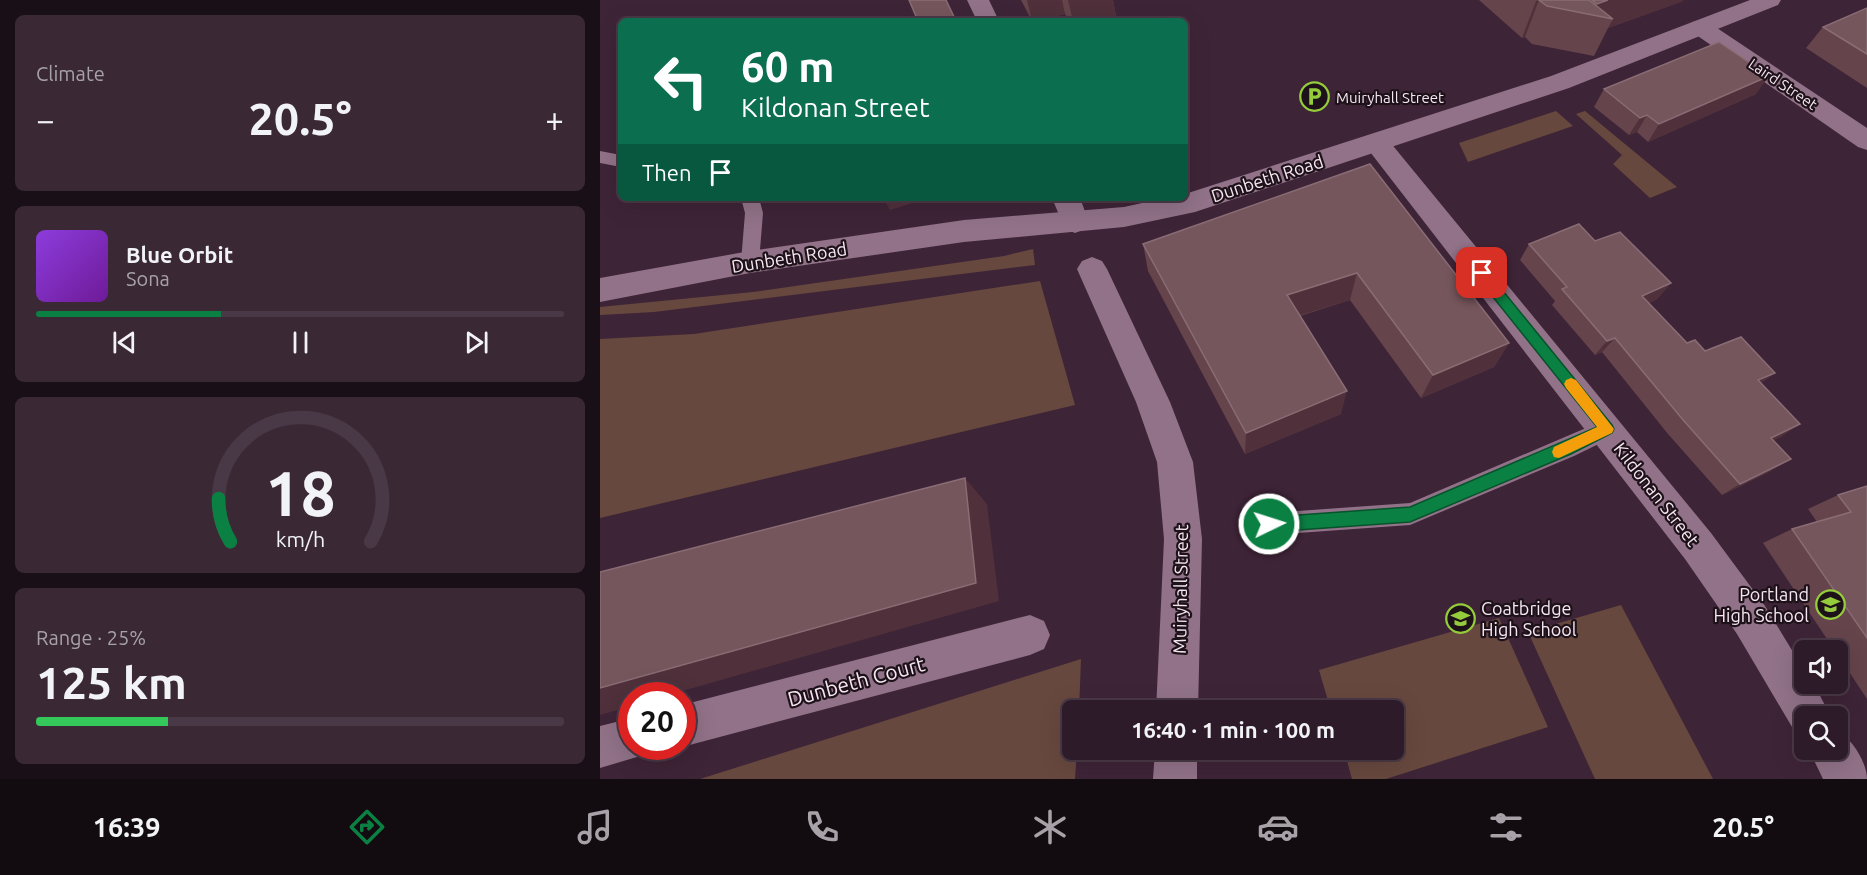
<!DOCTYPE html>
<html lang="en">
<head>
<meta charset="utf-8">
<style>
	:root { --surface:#2e1b29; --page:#3a2835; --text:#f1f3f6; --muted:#a7a1a8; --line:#493946; --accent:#0b8043 }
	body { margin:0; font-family:Ubuntu,sans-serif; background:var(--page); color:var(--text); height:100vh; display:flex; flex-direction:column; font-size:22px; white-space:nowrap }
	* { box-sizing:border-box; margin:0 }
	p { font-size:20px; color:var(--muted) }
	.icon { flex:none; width:33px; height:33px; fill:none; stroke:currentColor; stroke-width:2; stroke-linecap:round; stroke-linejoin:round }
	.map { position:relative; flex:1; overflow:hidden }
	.sheet { display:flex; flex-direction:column; gap:15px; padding:15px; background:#190f17; width:600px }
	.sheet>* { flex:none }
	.hud { position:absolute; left:18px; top:18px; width:570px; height:183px; border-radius:9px; box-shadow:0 6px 24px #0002,0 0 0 2px var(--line); background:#0b6e4f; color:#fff; overflow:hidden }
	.tools { position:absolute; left:1194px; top:640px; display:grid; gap:12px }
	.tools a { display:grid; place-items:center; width:54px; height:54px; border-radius:9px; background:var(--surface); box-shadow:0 6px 24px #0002,0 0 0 2px var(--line); font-size:30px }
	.speed { position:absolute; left:18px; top:682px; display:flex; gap:12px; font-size:30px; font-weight:700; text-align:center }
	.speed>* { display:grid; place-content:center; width:78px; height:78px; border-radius:50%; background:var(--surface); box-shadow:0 6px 24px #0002,0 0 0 2px var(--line); line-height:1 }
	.speed .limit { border:9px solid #d22; background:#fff; color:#111 }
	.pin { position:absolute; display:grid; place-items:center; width:51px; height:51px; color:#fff; margin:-26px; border-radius:12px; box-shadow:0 3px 9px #0006 }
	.me { position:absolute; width:66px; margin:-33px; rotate:86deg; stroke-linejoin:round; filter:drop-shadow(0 0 4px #0008) }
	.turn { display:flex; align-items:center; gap:21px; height:126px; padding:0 24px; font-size:27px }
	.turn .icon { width:78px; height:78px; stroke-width:2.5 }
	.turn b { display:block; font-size:42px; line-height:51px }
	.then { display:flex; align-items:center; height:57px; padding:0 24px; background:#0003; gap:12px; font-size:22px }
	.big { font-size:45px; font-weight:600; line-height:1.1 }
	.sheet .tile { flex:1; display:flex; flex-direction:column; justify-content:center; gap:9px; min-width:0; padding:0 21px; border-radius:9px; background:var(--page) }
	.sheet .dial { align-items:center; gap:0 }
	.dial svg { height:156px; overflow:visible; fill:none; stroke:var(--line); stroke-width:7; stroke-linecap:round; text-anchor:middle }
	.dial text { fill:var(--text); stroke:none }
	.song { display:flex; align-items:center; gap:18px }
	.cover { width:72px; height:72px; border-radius:9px; background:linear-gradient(135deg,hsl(270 70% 55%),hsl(280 70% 35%)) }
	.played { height:6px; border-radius:3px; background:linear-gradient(90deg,var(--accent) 35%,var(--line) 35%) }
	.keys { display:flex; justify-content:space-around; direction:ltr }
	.heat { display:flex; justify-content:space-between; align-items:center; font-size:33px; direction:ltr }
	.charge { height:9px; border-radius:4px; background:linear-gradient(90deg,#34c759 25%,var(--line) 0) }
	.trip { position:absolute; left:462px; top:700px; width:342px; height:60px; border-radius:9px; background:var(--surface); box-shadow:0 6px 24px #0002,0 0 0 2px var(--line); font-weight:600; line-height:60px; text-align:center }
	.tab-bar { display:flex; height:96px; justify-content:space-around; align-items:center; background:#120b10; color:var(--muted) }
	.tab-bar .icon { width:42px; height:42px }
	.tab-bar .current { color:var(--accent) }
	.tab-bar b { font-size:27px; color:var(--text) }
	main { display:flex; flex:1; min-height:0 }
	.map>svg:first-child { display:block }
	.green { fill:#67483e }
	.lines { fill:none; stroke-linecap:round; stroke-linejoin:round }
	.lane { fill:#917288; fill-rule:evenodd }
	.street { fill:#917288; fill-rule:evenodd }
	.secondary { fill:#917288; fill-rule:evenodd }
	.wall { fill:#65444b }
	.shaded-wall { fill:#4f303b }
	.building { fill:#75565c; stroke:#896c74; stroke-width:1.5 }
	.route { fill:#0b8043; stroke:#07532c; stroke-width:1.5 }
	.slow { fill:#f59e0b }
	.labels { text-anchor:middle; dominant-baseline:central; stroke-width:4.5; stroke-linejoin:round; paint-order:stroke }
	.far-street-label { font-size:15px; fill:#f7e6f1; stroke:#1e121a }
	.far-poi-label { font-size:15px; fill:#f7e6f1; stroke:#1e121a; text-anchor:start }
	.street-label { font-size:18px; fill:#f7e6f1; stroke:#1e121a }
	.poi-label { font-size:18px; fill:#f7e6f1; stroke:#1e121a; text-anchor:end }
	.near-street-label { font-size:21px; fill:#f7e6f1; stroke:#1e121a }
</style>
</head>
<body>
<main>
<section class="sheet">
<div class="tile"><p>Climate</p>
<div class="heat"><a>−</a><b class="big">20.5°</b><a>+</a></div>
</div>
<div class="tile">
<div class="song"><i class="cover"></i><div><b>Blue Orbit</b><p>Sona</p></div></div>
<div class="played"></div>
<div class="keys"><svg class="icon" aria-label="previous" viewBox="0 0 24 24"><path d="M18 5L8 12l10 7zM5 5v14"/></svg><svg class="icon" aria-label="pause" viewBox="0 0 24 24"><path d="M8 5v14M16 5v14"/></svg><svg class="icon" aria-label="next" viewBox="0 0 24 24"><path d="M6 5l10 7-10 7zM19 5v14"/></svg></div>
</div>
<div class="tile dial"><svg viewBox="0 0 100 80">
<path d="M14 69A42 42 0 1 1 86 69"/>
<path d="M14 69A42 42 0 0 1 8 47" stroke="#0b8043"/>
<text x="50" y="56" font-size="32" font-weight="700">18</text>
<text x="50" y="72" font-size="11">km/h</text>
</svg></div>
<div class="tile"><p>Range · 25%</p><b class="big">125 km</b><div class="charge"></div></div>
</section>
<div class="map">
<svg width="1267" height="779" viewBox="0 0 1267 779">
	<rect width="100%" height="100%" fill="#3e2437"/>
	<!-- green -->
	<g class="green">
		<path d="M 956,111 L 973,126 L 868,162 L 859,143 Z"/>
		<path d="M 985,111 L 1077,187 L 1050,198 L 1013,164 L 1022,155 L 976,114 Z"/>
		<path d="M 433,249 L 435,265 L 54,312 L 0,315 L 0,307 L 153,292 L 404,256 Z"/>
		<path d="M 440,281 L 475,405 L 0,518 L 0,339 L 94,334 Z"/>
		<path d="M 1021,605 L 1113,779 L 995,779 L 928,632 Z"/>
		<path d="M 899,618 L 948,727 L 786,779 L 752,779 L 744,750 L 794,750 L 794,711 L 731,711 L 719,670 Z"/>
		<path d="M 481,659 L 479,711 L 472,711 L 472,750 L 477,750 L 475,779 L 100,779 Z"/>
	</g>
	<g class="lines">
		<!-- lane -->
		<g class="lane">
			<path d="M 0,151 L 21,155 L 21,167 L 0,163 Z"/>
			<path d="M 141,198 L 159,198 L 163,213 L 159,262 L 157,267 L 150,269 L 143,267 L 141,262 L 145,213 Z"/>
			<path d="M 1007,419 L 1015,422 L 1018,429 L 1015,436 L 974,456 L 810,525 L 669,535 L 661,532 L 657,524 L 661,516 L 669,513 L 810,503 Z"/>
		</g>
		<!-- street -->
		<g class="street">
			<path d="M 367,0 L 389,0 L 399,21 L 377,21 Z"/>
			<path d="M 1100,20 L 1108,22 L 1267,128 L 1267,150 L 1258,147 L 1092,32 L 1089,27 L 1092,22 Z"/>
			<path d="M 776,133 L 785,136 L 1111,533 L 1165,606 L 1204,670 L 1204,684 L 1214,684 L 1231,717 L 1204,717 L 1204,736 L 1195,732 L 1137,634 L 1085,559 L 767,148 L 763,142 L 767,136 Z"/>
			<path d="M 452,198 L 480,198 L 489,222 L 485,229 L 475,233 L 465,229 Z"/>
			<path d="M 492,257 L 502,261 L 507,269 L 570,402 L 593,462 L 602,539 L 598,711 L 556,711 L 564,539 L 557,462 L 536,402 L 477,269 L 482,261 Z"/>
			<path d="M 430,615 L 444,621 L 450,635 L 444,649 L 430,655 L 82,747 L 82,705 Z"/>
			<path d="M 32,718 L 32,747 L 50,747 L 47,754 L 0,768 L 0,726 Z"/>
			<path d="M 1238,732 C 1252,738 1267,763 1267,779 L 1223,779 L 1209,750 L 1238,750 Z"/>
			<path d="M 555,750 L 597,750 L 597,779 L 553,779 Z"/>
		</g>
		<!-- secondary -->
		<path class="secondary" d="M 1150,0 L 1181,0 L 1178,5 L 969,88 L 595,212 L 524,227 L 364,242 L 150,273 L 0,302 L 0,278 L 150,251 L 364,220 L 524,207 L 565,198 L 585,198 L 585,194 L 951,76 Z"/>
	</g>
	<!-- wall -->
	<g class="wall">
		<path d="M 421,0 L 513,0 L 517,21 L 469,21 L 465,14 L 438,21 L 432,21 Z"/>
		<path d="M 879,0 L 1083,0 L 1083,1 L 1008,28 L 994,56 L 932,44 L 925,37 L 922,38 Z"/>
		<path d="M 1267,8 L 1267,88 L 1206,48 L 1223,27 Z"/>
		<path d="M 1004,89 L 1156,94 L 1048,142 L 1037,132 L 1029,135 L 994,107 Z"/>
		<path d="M 770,164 L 909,343 L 894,367 L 821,398 L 750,300 L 700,316 L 741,414 L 645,454 L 548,271 L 543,244 Z"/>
		<path d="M 995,241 L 1071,283 L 1057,299 L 1049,303 L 1087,343 L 1105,351 L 1175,373 L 1161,383 L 1200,424 L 1173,440 L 1171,471 L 1122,495 L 1068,434 L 1002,352 L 995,355 L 952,305 L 955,301 L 920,260 L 929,244 Z"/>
		<path d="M 1267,486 L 1267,699 L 1238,655 L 1238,651 L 1235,651 L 1163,543 L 1192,529 L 1217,522 L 1208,509 L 1238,495 Z"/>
	</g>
	<!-- shaded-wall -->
	<g class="shaded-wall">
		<path d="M 427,0 L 462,0 L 465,14 L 438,21 L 432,21 Z"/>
		<path d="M 468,0 L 513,0 L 517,21 L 473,21 Z"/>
		<path d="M 939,0 L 925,37 L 922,38 L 936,1 Z"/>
		<path d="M 1008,0 L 1083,0 L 1083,1 L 1008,28 L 1013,19 L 992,15 L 997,4 Z"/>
		<path d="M 1169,76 L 1156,94 L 1048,142 L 1059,124 Z"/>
		<path d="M 1047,115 L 1037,132 L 1029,135 L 1040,118 Z"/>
		<path d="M 283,198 L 329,198 L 290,210 Z"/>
		<path d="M 757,273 L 750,300 L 684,320 L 687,295 Z"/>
		<path d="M 1071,283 L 1057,299 L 1030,311 L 1042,296 Z"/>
		<path d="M 1015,338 L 1002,352 L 995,355 L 1007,341 Z"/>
		<path d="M 909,343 L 894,367 L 821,398 L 833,375 Z"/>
		<path d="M 1175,373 L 1157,386 L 1158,380 Z"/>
		<path d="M 747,391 L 741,414 L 645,454 L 646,433 Z"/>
		<path d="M 1200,424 L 1181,437 L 1153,450 L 1171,438 Z"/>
		<path d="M 1191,459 L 1171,471 L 1122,495 L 1140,484 Z"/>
		<path d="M 365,478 L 387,504 L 399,601 L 65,696 L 32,696 L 32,706 L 0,715 L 0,688 Z"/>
	</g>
	<!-- building -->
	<g class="building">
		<path d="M 309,0 L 346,0 L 356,21 L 318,21 Z"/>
		<path d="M 939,0 L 989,0 L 1013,19 L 947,6 Z"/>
		<path d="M 992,0 L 1008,0 L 997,4 Z"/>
		<path d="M 1267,8 L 1267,54 L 1223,27 Z"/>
		<path d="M 1119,42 L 1169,76 L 1059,124 L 1047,115 L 1040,118 L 1004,89 Z"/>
		<path d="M 770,164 L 909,343 L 833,375 L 757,273 L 687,295 L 747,391 L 646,433 L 543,244 Z"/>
		<path d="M 979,224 L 995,241 L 1020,232 L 1071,283 L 1042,296 L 1087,343 L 1095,340 L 1105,351 L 1141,337 L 1175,373 L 1158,380 L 1200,424 L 1171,438 L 1191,459 L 1140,484 L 1084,421 L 1015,338 L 1007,341 L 962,289 L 967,287 L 929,244 Z"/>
		<path d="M 365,478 L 376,583 L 0,688 L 0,572 Z"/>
		<path d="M 1267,486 L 1267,638 L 1192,529 L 1251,512 L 1238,495 Z"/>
	</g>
	<!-- route -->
	<path class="route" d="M 882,268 L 886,270 L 1012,425 L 1014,429 L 1012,433 L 971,454 L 810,522 L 669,532 L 664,530 L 661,524 L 664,519 L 669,517 L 810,507 L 997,427 L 877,277 L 875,273 Z"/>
	<!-- slow -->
	<path class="slow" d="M 971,378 L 976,380 L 1014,429 L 1012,433 L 959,458 L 954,457 L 952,452 L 954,447 L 997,427 L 966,388 L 964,384 L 966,380 Z"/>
	<!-- icons -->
	<defs>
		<symbol id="parking-ring" viewBox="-11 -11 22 22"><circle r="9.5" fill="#1e121a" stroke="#94cc3b" stroke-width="1.5"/><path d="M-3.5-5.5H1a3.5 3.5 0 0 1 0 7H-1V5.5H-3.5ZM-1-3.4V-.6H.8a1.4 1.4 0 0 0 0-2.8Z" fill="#94cc3b"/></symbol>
		<symbol id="school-ring" viewBox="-11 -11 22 22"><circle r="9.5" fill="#1e121a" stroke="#94cc3b" stroke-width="1.5"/><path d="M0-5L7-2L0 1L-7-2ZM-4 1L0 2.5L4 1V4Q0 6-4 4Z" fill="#94cc3b"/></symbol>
	</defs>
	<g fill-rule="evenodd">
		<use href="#parking-ring" x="698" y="80" width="33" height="33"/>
		<use href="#school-ring" x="1214" y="588" width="33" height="33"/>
		<use href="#school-ring" x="844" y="602" width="33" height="33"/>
	</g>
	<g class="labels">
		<!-- far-street labels -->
		<g class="far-street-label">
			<text transform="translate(1183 84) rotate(34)">Laird Street</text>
		</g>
		<!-- far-poi labels -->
		<g class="far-poi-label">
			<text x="736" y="97">Muiryhall Street</text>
		</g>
		<!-- street labels -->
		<g class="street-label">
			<text transform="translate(667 178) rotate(-18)">Dunbeth Road</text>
			<text transform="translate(189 257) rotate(-9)">Dunbeth Road</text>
			<text transform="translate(1057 494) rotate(52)">Kildonan Street</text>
			<text transform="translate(580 589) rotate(-89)">Muiryhall Street</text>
		</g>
		<!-- poi labels -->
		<g class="poi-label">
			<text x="1209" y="594">Portland<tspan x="1209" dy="21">High School</tspan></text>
			<text x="881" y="608" text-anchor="start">Coatbridge<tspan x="881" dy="21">High School</tspan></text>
		</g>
		<!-- near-street labels -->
		<g class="near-street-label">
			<text transform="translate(256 681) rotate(-15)">Dunbeth Court</text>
		</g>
	</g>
</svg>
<div class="tools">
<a><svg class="icon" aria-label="sound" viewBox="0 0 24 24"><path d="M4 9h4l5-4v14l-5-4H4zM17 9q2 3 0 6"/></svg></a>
<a><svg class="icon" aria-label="search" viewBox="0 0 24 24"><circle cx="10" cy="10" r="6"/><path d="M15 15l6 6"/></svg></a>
</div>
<div class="speed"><div class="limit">20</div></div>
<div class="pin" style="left:882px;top:273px;background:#d93025"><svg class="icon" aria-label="arrive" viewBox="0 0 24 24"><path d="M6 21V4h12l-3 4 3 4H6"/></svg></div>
<svg class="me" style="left:669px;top:524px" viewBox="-20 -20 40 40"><circle r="17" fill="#0b8043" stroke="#fff" stroke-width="3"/><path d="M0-11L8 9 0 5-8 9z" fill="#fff"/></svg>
<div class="trip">16:40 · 1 min · 100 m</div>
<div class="hud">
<div class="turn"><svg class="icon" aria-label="left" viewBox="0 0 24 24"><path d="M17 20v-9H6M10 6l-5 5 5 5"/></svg><div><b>60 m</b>Kildonan Street</div></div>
<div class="then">Then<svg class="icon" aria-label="arrive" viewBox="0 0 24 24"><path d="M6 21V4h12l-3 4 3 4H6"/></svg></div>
</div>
</div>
</main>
<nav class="tab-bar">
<b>16:39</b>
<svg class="icon current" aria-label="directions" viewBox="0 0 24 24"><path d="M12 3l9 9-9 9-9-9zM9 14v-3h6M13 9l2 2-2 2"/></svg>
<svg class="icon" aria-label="music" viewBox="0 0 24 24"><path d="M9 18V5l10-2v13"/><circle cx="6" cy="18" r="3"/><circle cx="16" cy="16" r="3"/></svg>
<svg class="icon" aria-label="phone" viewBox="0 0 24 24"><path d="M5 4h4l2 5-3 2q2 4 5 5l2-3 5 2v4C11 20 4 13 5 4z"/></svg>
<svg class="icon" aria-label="climate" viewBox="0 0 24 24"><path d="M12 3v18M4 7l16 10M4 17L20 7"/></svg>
<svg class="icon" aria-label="car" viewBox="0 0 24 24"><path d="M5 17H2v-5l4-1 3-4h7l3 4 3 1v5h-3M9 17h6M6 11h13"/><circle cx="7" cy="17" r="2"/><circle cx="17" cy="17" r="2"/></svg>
<svg class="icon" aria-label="filters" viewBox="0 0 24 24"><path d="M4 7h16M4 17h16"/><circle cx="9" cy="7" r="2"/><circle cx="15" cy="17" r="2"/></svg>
<b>20.5°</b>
</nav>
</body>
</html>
